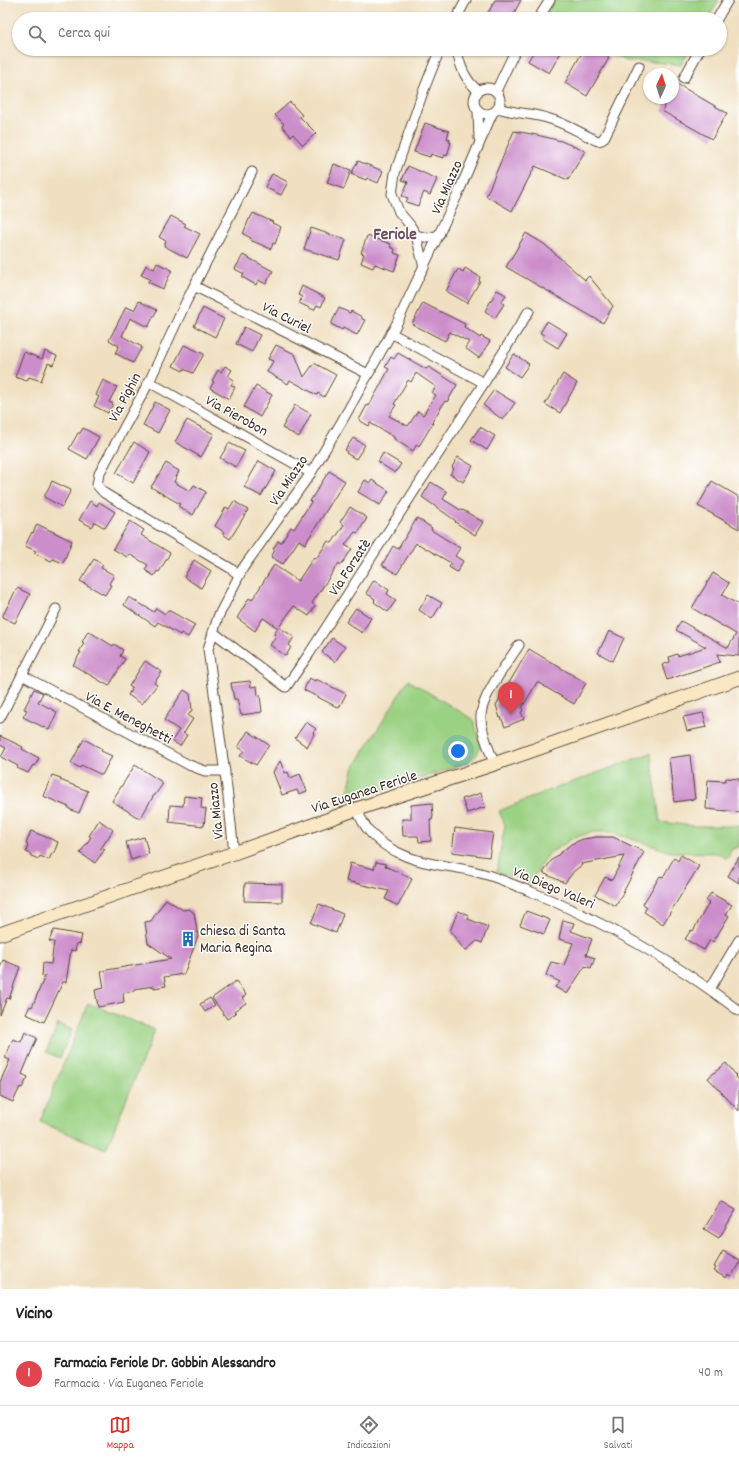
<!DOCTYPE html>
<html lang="it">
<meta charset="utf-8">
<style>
body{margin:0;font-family:Dekko,sans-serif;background:#f2f2f2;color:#222}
.compass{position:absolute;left:643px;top:68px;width:36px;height:36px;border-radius:50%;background:#fff;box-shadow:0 1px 3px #0004;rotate:4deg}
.you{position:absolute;left:458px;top:751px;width:14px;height:14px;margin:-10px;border:3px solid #fff;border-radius:50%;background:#1a73e8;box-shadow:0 0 0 6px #1a73e833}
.badge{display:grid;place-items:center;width:26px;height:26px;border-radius:50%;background:#d93025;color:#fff;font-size:13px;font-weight:700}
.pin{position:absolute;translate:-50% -33px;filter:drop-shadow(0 1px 2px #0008)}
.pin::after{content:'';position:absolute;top:21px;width:14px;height:12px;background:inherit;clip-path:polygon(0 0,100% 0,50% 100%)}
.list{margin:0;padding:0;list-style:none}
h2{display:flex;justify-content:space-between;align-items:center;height:52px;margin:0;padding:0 16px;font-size:17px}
h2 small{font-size:13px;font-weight:400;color:#767676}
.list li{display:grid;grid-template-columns:26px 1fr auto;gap:12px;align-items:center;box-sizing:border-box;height:64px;padding:0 16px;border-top:1px solid #e0e0e0}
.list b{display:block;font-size:15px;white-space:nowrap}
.list p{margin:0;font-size:13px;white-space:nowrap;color:#767676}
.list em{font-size:13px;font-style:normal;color:#767676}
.icon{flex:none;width:22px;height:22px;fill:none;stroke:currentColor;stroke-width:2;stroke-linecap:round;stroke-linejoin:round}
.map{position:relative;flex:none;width:739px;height:1289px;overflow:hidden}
.search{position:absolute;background:#fff;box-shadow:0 1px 3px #0004;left:12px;right:12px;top:12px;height:44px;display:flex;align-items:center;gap:10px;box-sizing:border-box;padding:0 14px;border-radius:22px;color:#767676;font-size:15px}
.sheet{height:116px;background:#fff}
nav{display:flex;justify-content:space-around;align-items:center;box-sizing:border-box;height:56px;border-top:1px solid #e0e0e0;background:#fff;font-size:11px;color:#767676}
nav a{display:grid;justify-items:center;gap:2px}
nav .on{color:#d93025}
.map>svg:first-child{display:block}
.green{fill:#9bd183;stroke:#6b7e50}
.building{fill:#cc8ecb;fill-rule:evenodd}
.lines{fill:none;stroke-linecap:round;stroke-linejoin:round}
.street-casing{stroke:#564536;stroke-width:11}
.secondary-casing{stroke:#564536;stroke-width:15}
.street{stroke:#fff;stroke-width:9}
.secondary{stroke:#fae7c3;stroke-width:13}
.labels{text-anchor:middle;stroke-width:3;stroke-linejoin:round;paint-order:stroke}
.street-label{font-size:15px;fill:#3b2a1e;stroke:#fff}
.poi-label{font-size:15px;fill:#3b2a1e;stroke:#fff;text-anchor:start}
.quarter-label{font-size:17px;font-weight:bold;fill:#6e4d5b;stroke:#fff}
</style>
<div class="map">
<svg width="739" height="1289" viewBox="0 0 739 1289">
<rect width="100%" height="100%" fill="#fff"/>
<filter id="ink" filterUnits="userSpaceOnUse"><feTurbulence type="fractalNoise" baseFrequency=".025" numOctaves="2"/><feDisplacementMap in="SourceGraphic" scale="8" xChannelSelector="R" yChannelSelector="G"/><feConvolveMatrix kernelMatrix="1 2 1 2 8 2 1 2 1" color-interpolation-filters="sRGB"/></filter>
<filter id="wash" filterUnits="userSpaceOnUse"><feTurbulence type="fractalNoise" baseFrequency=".012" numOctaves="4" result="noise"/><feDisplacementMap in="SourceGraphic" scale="16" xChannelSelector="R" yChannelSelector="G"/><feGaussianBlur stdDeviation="0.9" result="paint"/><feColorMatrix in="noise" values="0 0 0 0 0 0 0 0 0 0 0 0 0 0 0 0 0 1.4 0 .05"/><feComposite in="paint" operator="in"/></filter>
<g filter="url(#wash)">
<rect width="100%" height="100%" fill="#f0e0c1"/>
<g class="green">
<polygon points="554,0 719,0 708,19 550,19 544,16"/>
<polygon points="604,49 690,49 681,65 654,62 625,61"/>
<path d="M 408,680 L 474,720 C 477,739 487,747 470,762 L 346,802 L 353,769 Z"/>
<polygon points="651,753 660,822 696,826 739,826 739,847 732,849 727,859 718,853 671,852 610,832 593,832 575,837 550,853 540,866 531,883 497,872 505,825 499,811 540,794"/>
<polygon points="88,1003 155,1030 106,1149 40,1122"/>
<polygon points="58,1024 72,1030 60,1058 46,1052"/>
</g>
<g id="blocks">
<g class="building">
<polygon points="495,0 521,0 511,19 485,19"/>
<polygon points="535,49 563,49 549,73 528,61"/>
<polygon points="584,49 593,49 609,58 587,96 565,83"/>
<polygon points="677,84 727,113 712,139 662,111 669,98 673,98 673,91"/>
<polygon points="290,102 302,115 300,117 316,133 303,145 293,134 291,136 282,126 284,124 275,115"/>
<polygon points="425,123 449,131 447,139 450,139 449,142 451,142 447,156 445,155 444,157 443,158 431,154 430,157 414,152"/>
<polygon points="514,131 537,135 561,141 585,151 568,180 535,166 512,211 486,196"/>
<polygon points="358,161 383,171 378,183 367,178 366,180 351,174"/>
<polygon points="334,164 351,170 344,189 327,183"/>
<polygon points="408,166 437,179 430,195 424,192 418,206 406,202 408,198 402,196 408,182 402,180"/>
<polygon points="272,174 288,182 281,195 265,187"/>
<polygon points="253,213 273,222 272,223 281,227 275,244 273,243 271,249 250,240 251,238 243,234 249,219 250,219"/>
<polygon points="171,216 186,224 184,226 200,234 187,258 164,246 166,241 159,237"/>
<polygon points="311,228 346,240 339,260 304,249"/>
<polygon points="526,233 544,244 585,280 589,276 613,306 603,323 506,267"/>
<polygon points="367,236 391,244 390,247 395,249 394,253 400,255 394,271 375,264 373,268 361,263 364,254 361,253"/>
<polygon points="243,255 273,271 266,284 258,280 256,285 242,277 244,274 235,269"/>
<polygon points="157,263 172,270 163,289 148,282 150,279 141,275 146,265 154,269"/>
<polygon points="465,268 480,277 479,280 480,281 467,303 446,291 458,269 463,272"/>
<polygon points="302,286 325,298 321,307 317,305 314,310 299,303 302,297 298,295"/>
<polygon points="497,290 506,295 501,302 504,304 495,318 485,311"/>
<polygon points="139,301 157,310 148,327 130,318 122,336 142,347 133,363 115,353 119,346 109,340 126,307 134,310"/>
<polygon points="423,303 465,324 464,327 480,338 481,336 490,341 479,358 465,348 469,342 450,332 445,341 412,324"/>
<polygon points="203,308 224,319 215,337 194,326"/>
<polygon points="339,308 350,313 351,311 362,317 362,319 365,320 357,335 343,328 342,330 331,324"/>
<polygon points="547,321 567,333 558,348 542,338 544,335 540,333"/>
<polygon points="244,327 260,335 252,352 236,344"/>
<polygon points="184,345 204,354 193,373 184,369 183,371 173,366"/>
<polygon points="276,345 295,354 304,377 314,363 336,375 324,397 318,393 317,395 290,380 288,384 267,372 273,361 268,359"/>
<polygon points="45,351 57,356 53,365 48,363 41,381 29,377 27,381 15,377 24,352 42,359"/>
<path d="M 398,353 L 426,369 L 429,367 L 457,385 L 447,402 L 445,401 L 432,422 L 433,423 L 419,446 L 417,444 L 413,451 L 394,439 L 394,437 L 370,423 L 369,426 L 359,420 L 367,405 L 369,406 L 389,369 L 385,367 L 391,357 L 394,359 ZM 416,373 L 436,387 L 432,393 L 436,395 L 423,415 L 418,411 L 408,426 L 389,416 L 396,405 L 394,404 L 408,380 L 411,382 Z"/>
<polygon points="514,354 529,364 520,377 505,367"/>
<polygon points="225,366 232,370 228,376 234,380 231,385 235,387 229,399 210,388 214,382 212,381 218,370 221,372"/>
<polygon points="563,374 577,383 560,413 545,404"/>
<polygon points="103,380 117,387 109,402 113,404 108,413 94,406 99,397 96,395"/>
<polygon points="256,386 272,395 260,417 244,407"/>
<polygon points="494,390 515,403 503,420 483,405"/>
<polygon points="155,402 170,410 158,433 143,425"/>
<polygon points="295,405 311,414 299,437 282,428"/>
<polygon points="187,420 214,434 201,457 175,442"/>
<polygon points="480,427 495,436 487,450 471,440"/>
<polygon points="83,428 99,437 87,459 69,449 78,433 80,433"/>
<polygon points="353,438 365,445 356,459 346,453 347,451 345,450"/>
<polygon points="134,442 150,452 133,483 116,473"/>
<polygon points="229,443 245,451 236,467 220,458"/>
<polygon points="383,453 401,464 395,473 378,462"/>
<polygon points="458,457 473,466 463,482 450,474 454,469 452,467"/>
<polygon points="259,461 276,471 261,496 244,487"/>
<polygon points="166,463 179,471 174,482 190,491 194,485 206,492 193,515 178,506 180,504 151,487"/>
<polygon points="329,471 345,481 305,544 299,540 283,564 271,557 275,550 273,549 278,541 281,543 291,527 294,529 311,502 310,501"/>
<polygon points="365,480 370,483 372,480 389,491 380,505 358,492"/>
<polygon points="52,481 71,490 62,507 44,497"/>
<polygon points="712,481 739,497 739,529 698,506"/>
<polygon points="431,482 447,492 443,499 462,511 463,510 483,522 475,535 455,522 456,521 422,497"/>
<polygon points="90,501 97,506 99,502 115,512 105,528 95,522 92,527 79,520"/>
<polygon points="234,501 248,510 230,539 223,534 224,532 215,526 226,507 229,509"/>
<polygon points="350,507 367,518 358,533 355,532 345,545 352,549 341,565 339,563 312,603 315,606 309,616 294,606 279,627 294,637 289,645 291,647 286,656 270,645 276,636 274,634 278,628 263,618 255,631 237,618 249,598 252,600 274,565 298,581 314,557 316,559 328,541 332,543 344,525 340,522"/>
<polygon points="417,518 432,528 431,530 460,548 455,556 463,561 457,572 449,567 451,563 420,545 419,546 416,543 397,574 382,565 393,546 398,549"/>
<polygon points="130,521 144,530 141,535 170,553 159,572 157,571 154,576 145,570 148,565 129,554 127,557 113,549"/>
<polygon points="37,524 72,541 63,563 53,559 51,561 34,553 36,551 25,546 32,532 33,533"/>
<polygon points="94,559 103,565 101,568 114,575 109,584 111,585 105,595 80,581"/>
<polygon points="194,560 211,571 201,588 184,577"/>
<polygon points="713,573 729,583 722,595 739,605 739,656 717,654 720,662 667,680 662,665 670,662 669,657 677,654 678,656 706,647 676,630 681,621 728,648 736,634 692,608"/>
<polygon points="374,580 389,590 387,594 396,600 388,612 374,602 375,599 366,593"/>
<polygon points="17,588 30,594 15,623 2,617"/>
<polygon points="428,595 442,603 432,619 419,610"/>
<polygon points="129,597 154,612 156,608 165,614 168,610 195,625 188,637 181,633 180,635 158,622 155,626 124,605"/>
<polygon points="356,608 371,618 362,633 346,622"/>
<polygon points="88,631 113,646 114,644 123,650 120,656 125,659 109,686 73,665 81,652 79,652 84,643 82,642"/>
<polygon points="609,631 624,638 613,661 598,653"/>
<polygon points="332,638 345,647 335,662 322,652"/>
<polygon points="529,649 586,683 574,704 537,682 522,708 523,711 521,712 524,719 505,727 501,717 500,718 496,705"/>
<polygon points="145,661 162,672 154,683 157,685 142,704 128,695 132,688 129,686"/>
<polygon points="309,678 315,681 316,679 346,694 339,708 304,690"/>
<polygon points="250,681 251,687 257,686 258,696 260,695 262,712 241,715 237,699 234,699 231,683"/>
<polygon points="34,689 43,693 38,702 57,712 49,730 23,717 27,710 24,709"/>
<polygon points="184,690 190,694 192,710 188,716 193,719 184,733 183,733 187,735 180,746 172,741 179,730 164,720"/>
<polygon points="703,713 707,727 687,731 683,717"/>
<polygon points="306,722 316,729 313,732 314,734 307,747 295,738"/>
<polygon points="248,731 269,745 256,765 240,756 244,751 238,747"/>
<polygon points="0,736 23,747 22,749 39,758 35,766 33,765 28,773 17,768 18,766 1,757 6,748 0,745"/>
<polygon points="84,739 102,749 101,751 112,756 102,775 81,765 80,768 71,763"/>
<polygon points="690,755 695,799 674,802 669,758"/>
<polygon points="280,761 285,773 288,772 290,778 300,774 307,791 299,794 297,790 282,795 273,772"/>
<polygon points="135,765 162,782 162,785 155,795 154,795 140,819 112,801"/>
<polygon points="52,775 61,778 60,780 88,791 79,813 69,809 69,807 43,796"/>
<polygon points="726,778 739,779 739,812 706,809 708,780 725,781"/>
<polygon points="481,793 485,807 467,813 462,799"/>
<polygon points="184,796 202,798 201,808 206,809 204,826 169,822 170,805 183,806"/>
<polygon points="432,803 433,816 432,820 430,820 431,841 419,842 418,836 403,836 402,819 411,819 411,805"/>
<polygon points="99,820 113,830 100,850 105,849 95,863 80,853 91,837 89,836"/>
<polygon points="455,828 493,833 489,857 452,852"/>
<polygon points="31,831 58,842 54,853 52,853 49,860 40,856 39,859 31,856 31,854 26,852 28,845 26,844"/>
<polygon points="144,837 149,854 131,860 126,842"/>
<polygon points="597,837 613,837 644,852 616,906 595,895 605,877 612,880 624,856 581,864 582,865 574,871 565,883 543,873 551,861 571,844 583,839"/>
<polygon points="681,855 699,866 663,924 644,912 647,907 643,904 660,876 663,877 674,858 678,861"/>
<polygon points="739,857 739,883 728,876"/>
<polygon points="376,862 386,864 385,866 412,879 398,906 385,899 389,891 346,881 350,863 374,869"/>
<polygon points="245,883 282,884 282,902 244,901"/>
<polygon points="711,893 732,905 726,914 729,916 713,942 710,940 704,950 685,939 691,930 693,931 709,903 706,901"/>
<polygon points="166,899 183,910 189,909 194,913 198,936 184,974 164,977 166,986 154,988 154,986 134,989 134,991 123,993 124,1002 98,1007 95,990 104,988 101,971 171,959 148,943 145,922 151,921"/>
<polygon points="319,904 343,914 336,933 311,923"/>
<polygon points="458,911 469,915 468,919 488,927 482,943 477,941 465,951 450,931"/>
<polygon points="526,911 550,920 544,934 520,925"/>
<polygon points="563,920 574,923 571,931 592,939 586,955 595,958 591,968 585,966 567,994 555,987 560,982 546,975 551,962 564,965 573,943 559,939"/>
<polygon points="54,930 82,935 80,944 77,943 75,951 71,950 66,982 63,982 44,1022 26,1014 30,1006 32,1007 45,976 42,976 43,963 51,964 54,942 49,941"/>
<polygon points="3,960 20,967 9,999 7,998 0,1015 0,968"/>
<polygon points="236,981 246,995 242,998 246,1003 234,1011 236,1013 227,1019 212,998"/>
<polygon points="210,998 215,1005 205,1012 200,1004"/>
<polygon points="25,1032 37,1038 22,1074 28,1077 22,1088 20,1087 13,1102 0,1096 0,1082 10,1060 5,1058 13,1039 21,1042"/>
<polygon points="726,1063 736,1075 735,1076 739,1080 739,1111 708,1078"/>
<polygon points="721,1201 736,1210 719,1238 704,1229"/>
<polygon points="723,1251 739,1260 739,1263 731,1277 728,1275 726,1278 714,1271 716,1268 714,1267"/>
</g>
</g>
</g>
<g filter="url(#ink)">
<use href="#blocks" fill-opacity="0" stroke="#564536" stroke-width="1"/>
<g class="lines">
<g class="street-casing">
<g id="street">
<polyline points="456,19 466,0"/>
<polyline points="538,19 550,0"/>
<polyline points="717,19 728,0"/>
<path d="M 457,49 C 459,65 466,82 479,91"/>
<polyline points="684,78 700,49"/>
<circle cx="487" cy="101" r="13"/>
<polyline points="496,91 516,49"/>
<path d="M 499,108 C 515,114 533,113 550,119 C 567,124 582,134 598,141 L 602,140 L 605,136 L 639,66"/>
<polyline points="478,110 479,138"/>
<polyline points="416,235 428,238 439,235"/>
<polyline points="424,268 416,235 410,225 399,212 392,194 395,173 423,92 440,49"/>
<polyline points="194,286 368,374"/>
<polyline points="391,333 484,383"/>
<polyline points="149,382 311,473"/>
<polyline points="239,575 230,568 104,493 97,485 99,474 149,382 186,302 252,172"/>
<polyline points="213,632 286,687 309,654 484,383 529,311"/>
<polyline points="22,675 189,765 205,771 225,771"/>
<polyline points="0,718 56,609"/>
<path d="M 494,764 C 490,750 480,730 481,716 C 481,697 508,662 519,645"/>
<path d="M 357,809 C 364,830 379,844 399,853 C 427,867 457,865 484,874 C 499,878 513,885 527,890 C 603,921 674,961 739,1011"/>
<polyline points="234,853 228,796 208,649 218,617 243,568 311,473 342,421 397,323 457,196 492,114"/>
<polyline points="710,989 739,940"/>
</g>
</g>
<g class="secondary-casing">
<polyline id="secondary" points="0,934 234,853 357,809 494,764 739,678"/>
</g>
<use href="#street" class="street"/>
<use href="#secondary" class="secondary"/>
</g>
</g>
<defs>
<g id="building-bare" transform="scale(1.2)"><path d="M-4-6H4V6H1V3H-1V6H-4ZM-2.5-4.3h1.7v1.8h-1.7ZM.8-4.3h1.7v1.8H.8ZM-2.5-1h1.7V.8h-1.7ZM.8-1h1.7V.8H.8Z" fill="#1f6fb2" stroke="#fff" stroke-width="2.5" paint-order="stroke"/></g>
</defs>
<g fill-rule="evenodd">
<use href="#building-bare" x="188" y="939"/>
</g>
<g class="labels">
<g class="street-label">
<text transform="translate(446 187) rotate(-66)" y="5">Via Miazzo</text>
<text transform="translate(287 317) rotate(27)" y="5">Via Curiel</text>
<text transform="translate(124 397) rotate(-62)" y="5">Via Pighin</text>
<text transform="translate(237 415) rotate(29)" y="5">Via Pierobon</text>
<text transform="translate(288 480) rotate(-56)" y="5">Via Miazzo</text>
<text transform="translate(349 567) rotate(-57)" y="5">Via Forzatè</text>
<text transform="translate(129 717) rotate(28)" y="5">Via E. Meneghetti</text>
<text transform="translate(364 791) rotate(-18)" y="5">Via Euganea Feriole</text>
<text transform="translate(215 811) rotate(-96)" y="5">Via Miazzo</text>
<text transform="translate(554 887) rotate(23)" y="5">Via Diego Valeri</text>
</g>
<g class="poi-label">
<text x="200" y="935">chiesa di Santa<tspan x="200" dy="17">Maria Regina</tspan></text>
</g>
<g class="quarter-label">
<text x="395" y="239">Feriole</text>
</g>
</g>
</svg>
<svg class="compass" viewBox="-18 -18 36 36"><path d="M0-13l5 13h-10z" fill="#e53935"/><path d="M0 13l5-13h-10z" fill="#767676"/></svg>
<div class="you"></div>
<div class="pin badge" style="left:511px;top:715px;background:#e0444e">1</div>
<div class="search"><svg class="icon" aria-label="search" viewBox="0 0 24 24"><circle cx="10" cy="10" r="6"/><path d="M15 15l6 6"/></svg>Cerca qui</div>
</div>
<section class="sheet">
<h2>Vicino<small></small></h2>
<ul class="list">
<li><span class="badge" style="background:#e0444e">1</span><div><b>Farmacia Feriole Dr. Gobbin Alessandro</b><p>Farmacia · Via Euganea Feriole</p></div><em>40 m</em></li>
</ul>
</section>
<nav>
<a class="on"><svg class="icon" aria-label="map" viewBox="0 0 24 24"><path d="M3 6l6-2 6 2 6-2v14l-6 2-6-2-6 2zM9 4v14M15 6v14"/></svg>Mappa</a>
<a><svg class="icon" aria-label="directions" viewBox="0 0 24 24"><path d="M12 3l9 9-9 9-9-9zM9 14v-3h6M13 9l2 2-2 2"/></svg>Indicazioni</a>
<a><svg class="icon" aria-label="saved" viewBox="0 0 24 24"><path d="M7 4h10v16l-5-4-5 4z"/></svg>Salvati</a>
</nav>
